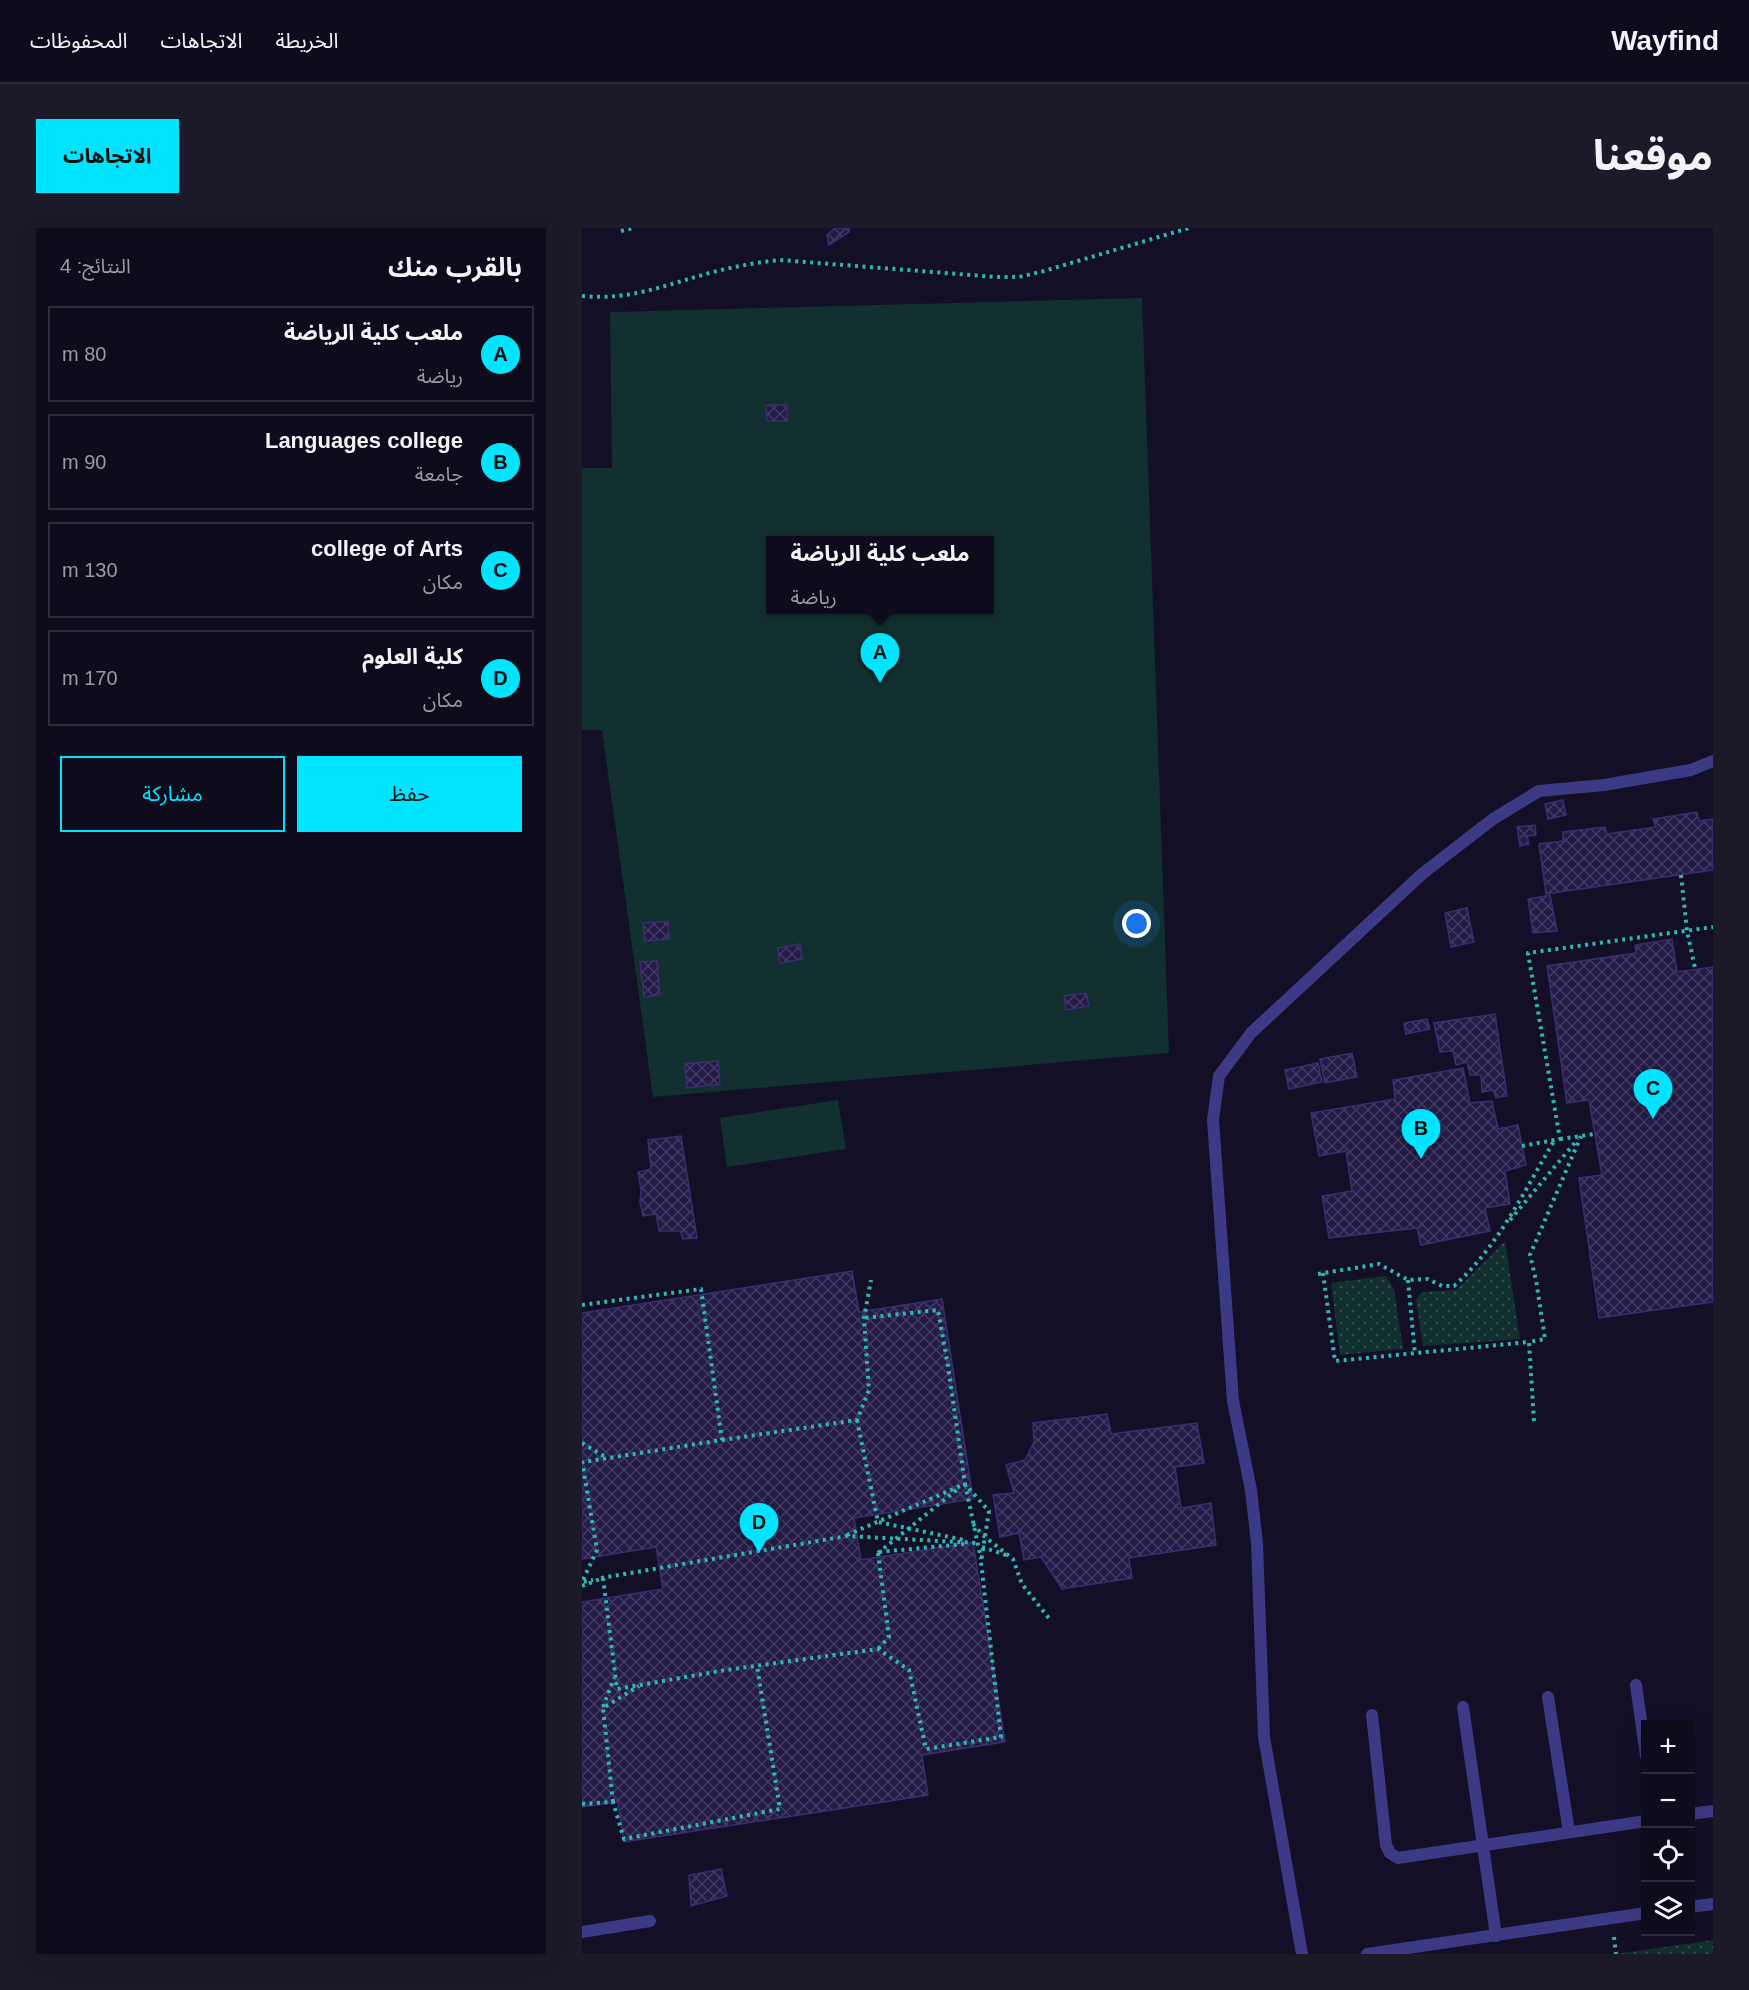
<!DOCTYPE html>
<html lang="ar">
<meta charset="utf-8">
<style>
body{margin:0;font-family:Helvetica,"Noto Sans Arabic",sans-serif;background:#1c1929;color:#f1f3f6;direction:rtl}
.controls{position:absolute;right:18px;bottom:18px;display:grid;overflow:hidden;border-radius:0px;box-shadow:0 6px 24px #0002}
.controls button{width:54px;height:54px;display:grid;place-items:center;padding:0;border:0;border-bottom:2px solid #2e2b3b;background:#0e0b1c;color:#f1f3f6;font:30px sans-serif}
.you{position:absolute;left:555px;top:696px;width:21px;height:21px;margin:-15px;border:4px solid #fff;border-radius:50%;background:#1a73e8;box-shadow:0 0 0 9px #1a73e833}
.badge{display:grid;place-items:center;width:39px;height:39px;border-radius:50%;background:#00e5ff;color:#111;font-size:20px;font-weight:700}
.pin{position:absolute;translate:-50% -50px;filter:drop-shadow(0 2px 3px #0008)}
.pin::after{content:'';position:absolute;top:32px;width:21px;height:18px;background:inherit;clip-path:polygon(0 0,100% 0,50% 100%)}
.popup{position:absolute;left:184px;top:308px;width:228px;height:78px;box-sizing:border-box;display:grid;place-content:center;border-radius:0px;background:#0e0b1c;filter:drop-shadow(0 2px 4px #0005);font-size:20px;white-space:nowrap;color:#9b9ba3}
.popup b{font-size:22px;color:#f1f3f6}
.popup::after{content:'';position:absolute;left:50%;top:100%;margin-left:-12px;border:12px solid transparent;border-top-color:#0e0b1c}
.list{margin:0;padding:0;list-style:none}
h2{display:flex;justify-content:space-between;align-items:center;height:78px;margin:0;padding:0 24px;font-size:26px}
h2 small{font-size:20px;font-weight:400;color:#9b9ba3}
.list li{display:grid;grid-template-columns:39px 1fr auto;gap:18px;align-items:center;box-sizing:border-box;height:96px;margin:0 12px 12px;padding:0 12px;border:2px solid #2e2b3b;border-radius:0px}
.list b{display:block;font-size:22px;white-space:nowrap}
.list p{margin:0;font-size:20px;white-space:nowrap;color:#9b9ba3}
.list em{font-size:20px;font-style:normal;color:#9b9ba3}
.actions{display:flex;gap:12px;padding:18px 24px}
.actions a{flex:1;padding:14px 0;border:2px solid #00e5ff;border-radius:0px;text-align:center;font-size:21px;color:#00e5ff}
.actions .main{background:#00e5ff;color:#111}
.icon{flex:none;width:33px;height:33px;fill:none;stroke:currentColor;stroke-width:2;stroke-linecap:round;stroke-linejoin:round}
.map{position:relative;flex:none;width:1131px;height:1726px;overflow:hidden;direction:ltr;border-radius:0px}
header{display:flex;align-items:center;gap:36px;box-sizing:border-box;height:84px;padding:0 30px;background:#0e0b1c;border-bottom:2px solid #2e2b3b}
header strong{font-size:28px}
nav{display:flex;gap:33px;margin-inline-start:auto;font-size:21px}
.intro{display:flex;align-items:center;justify-content:space-between;box-sizing:border-box;height:144px;padding:0 36px}
h1{margin:0;font-size:42px}
.button{padding:15px 27px;border-radius:0px;background:#00e5ff;color:#111;font-size:21px;font-weight:700}
main{display:flex;gap:36px;padding:0 36px}
aside{flex:1;background:#0e0b1c;border-radius:0px;box-shadow:0 6px 24px #0002}
.map>svg:first-child{display:block}
.grass{fill:url(#grass-dots)}
.park{fill:#12302f;fill-rule:evenodd}
.building{fill:url(#building-cross-hatch);stroke:#3b2d73;stroke-width:1.5}
.lines{fill:none;stroke-linecap:round;stroke-linejoin:round}
.path{stroke:#2fb8b0;stroke-width:4;stroke-dasharray:3 4.5;stroke-linecap:butt}
.service{stroke:#3d3a85;stroke-width:12}
</style>
<header>
<strong>Wayfind</strong>
<nav><a>الخريطة</a><a>الاتجاهات</a><a>المحفوظات</a></nav>
</header>
<div class="intro"><h1>موقعنا</h1><a class="button">الاتجاهات</a></div>
<main>
<div class="map">
<svg width="1131" height="1726" viewBox="0 0 1131 1726">
<defs>
<pattern id="grass-dots" width="8" height="8" patternUnits="userSpaceOnUse" patternTransform="scale(1.5)"><rect width="8" height="8" fill="#12302f"/><path d="M2 2h.1M6 6h.1" fill="none" stroke="#344d4e" stroke-width="1.8" stroke-linecap="round"/></pattern>
<pattern id="building-cross-hatch" width="8" height="8" patternUnits="userSpaceOnUse" patternTransform="scale(1.5)"><rect width="8" height="8" fill="#241b47"/><path d="M0 0l8 8M0 8l8-8" fill="none" stroke="#433b63"/></pattern>
</defs>
<rect width="100%" height="100%" fill="#130f26"/>
<g class="grass">
<polygon points="923,1013 938,1111 841,1118 834,1072 840,1064 874,1062"/>
<polygon points="804,1048 812,1061 821,1121 758,1127 749,1055"/>
<polygon points="1131,1712 1131,1726 1034,1726"/>
</g>
<g class="park">
<path d="M 560,70 L 587,825 L 71,869 L 20,502 L 0,502 L 0,240 L 30,240 L 28,84 ZM 188,312 L 407,312 L 407,382 L 188,382 Z"/>
<polygon points="256,872 264,921 145,939 138,890"/>
</g>
<g class="building">
<polygon points="253,0 267,0 267,4 247,17 245,7"/>
<polygon points="184,177 205,177 205,193 185,193"/>
<polygon points="981,572 984,587 966,591 963,576"/>
<polygon points="1115,584 1117,593 1131,591 1131,642 964,666 957,616 981,613 981,604 1023,599 1025,606 1074,599 1071,591"/>
<polygon points="953,597 954,607 945,608 947,616 938,618 935,599"/>
<polygon points="968,667 975,703 951,705 946,671"/>
<polygon points="885,680 892,714 869,719 863,685"/>
<polygon points="86,693 87,711 63,713 61,695"/>
<polygon points="1090,711 1095,744 1131,739 1131,1074 1017,1090 997,950 1020,947 1007,872 985,875 965,738 1054,725 1053,717"/>
<polygon points="218,716 220,731 198,735 196,720"/>
<polygon points="75,733 78,767 62,769 58,734"/>
<polygon points="504,765 507,778 484,782 482,768"/>
<polygon points="913,786 925,868 914,870 911,862 900,864 899,847 888,847 885,834 874,837 871,823 858,824 852,795"/>
<polygon points="845,791 848,801 824,806 822,795"/>
<polygon points="770,825 775,849 743,855 738,831"/>
<polygon points="136,833 138,856 105,860 103,836"/>
<polygon points="736,835 740,854 707,861 703,842"/>
<polygon points="881,840 888,875 910,873 916,901 936,897 944,937 923,943 928,976 903,980 908,1003 839,1017 835,1000 747,1010 740,968 770,963 764,923 737,928 729,885 813,871 811,852"/>
<polygon points="99,908 115,1010 101,1011 98,1003 77,1003 74,986 61,988 58,974 59,962 56,944 69,941 66,912"/>
<polygon points="270,1043 277,1084 360,1071 391,1271 272,1290 279,1332 391,1314 423,1514 340,1527 346,1567 42,1614 36,1574 0,1579 0,1374 81,1361 74,1319 0,1331 0,1085"/>
<polygon points="525,1186 529,1206 615,1195 622,1235 593,1239 599,1280 629,1275 634,1317 547,1330 550,1350 480,1361 459,1329 442,1332 437,1305 418,1309 411,1267 432,1265 424,1237 443,1232 452,1214 451,1195"/>
<polygon points="139,1641 145,1668 109,1678 107,1647"/>
</g>
<g class="lines">
<g class="path">
<polyline points="39,3 52,0"/>
<path d="M 0,68 C 50,73 88,55 135,43 C 156,38 177,34 198,32 L 414,49 L 437,49 L 462,43 L 607,0"/>
<polyline points="1099,647 1105,703 1113,740"/>
<polyline points="978,911 1013,906"/>
<polyline points="940,918 978,911 946,725 1131,699"/>
<polyline points="928,992 996,911"/>
<polyline points="741,1045 753,1133 947,1114"/>
<path d="M 736,1046 L 797,1036 L 826,1052 L 846,1051 L 860,1058 L 872,1058 C 916,1019 942,963 972,913"/>
<polyline points="826,1052 833,1126"/>
<polyline points="0,1077 119,1061 140,1212 1,1234"/>
<polyline points="275,1192 296,1294 382,1312"/>
<polyline points="952,1193 947,1114 963,1111 954,1052 948,1027 999,908"/>
<polyline points="140,1212 275,1192 287,1162 282,1090 289,1052"/>
<polyline points="0,1215 25,1230"/>
<polyline points="0,1233 15,1322 0,1354 11,1352"/>
<polyline points="383,1256 399,1331"/>
<polyline points="391,1296 403,1309 431,1331 440,1356 469,1393"/>
<polyline points="265,1307 383,1256"/>
<polyline points="400,1319 427,1328"/>
<polyline points="297,1324 382,1316"/>
<polyline points="296,1325 377,1260"/>
<polyline points="296,1325 307,1409 296,1421"/>
<polyline points="19,1350 265,1308 395,1315"/>
<polyline points="0,1358 21,1350 35,1461 144,1442 296,1421 327,1442 344,1521 419,1509 399,1334 407,1283 383,1256 366,1138 356,1082 282,1090"/>
<polyline points="21,1479 32,1450"/>
<polyline points="31,1574 21,1480 57,1458"/>
<polyline points="0,1576 31,1574 42,1611 198,1581 175,1438"/>
<polyline points="1032,1709 1034,1726"/>
</g>
<g class="service">
<polyline points="1054,1457 1064,1528"/>
<polyline points="966,1469 987,1604"/>
<polyline points="881,1479 914,1708"/>
<polyline points="790,1487 804,1617 808,1625 816,1630 1064,1593"/>
<polyline points="1108,1586 1131,1583"/>
<polyline points="1108,1679 1131,1676"/>
<polyline points="0,1704 68,1693"/>
<polyline points="720,1726 682,1509 675,1315 669,1262 651,1173 631,892 637,848 669,805 840,646 911,591 957,563 1022,557 1109,542 1131,533"/>
<polyline points="785,1726 1064,1685"/>
</g>
</g>
</svg>
<div class="controls">
<button>+</button>
<button>−</button>
<button><svg class="icon" aria-label="locate" viewBox="0 0 24 24"><circle cx="12" cy="12" r="6"/><path d="M12 2v4M12 18v4M2 12h4M18 12h4"/></svg></button>
<button><svg class="icon" aria-label="layers" viewBox="0 0 24 24"><path d="M12 4l9 5-9 5-9-5zM3 14l9 5 9-5"/></svg></button>
</div>
<div class="you"></div>
<div class="pin badge" style="left:298px;top:455px">A</div>
<div class="popup"><b>ملعب كلية الرياضة</b>رياضة</div>
<div class="pin badge" style="left:839px;top:931px">B</div>
<div class="pin badge" style="left:1071px;top:891px">C</div>
<div class="pin badge" style="left:177px;top:1325px">D</div>
</div>
<aside>
<h2>بالقرب منك<small>النتائج: 4</small></h2>
<ul class="list">
<li><span class="badge">A</span><div><b>ملعب كلية الرياضة</b><p>رياضة</p></div><em>80 m</em></li>
<li><span class="badge">B</span><div><b>Languages college</b><p>جامعة</p></div><em>90 m</em></li>
<li><span class="badge">C</span><div><b>college of Arts</b><p>مكان</p></div><em>130 m</em></li>
<li><span class="badge">D</span><div><b>كلية العلوم</b><p>مكان</p></div><em>170 m</em></li>
</ul>
<div class="actions"><a class="main">حفظ</a><a>مشاركة</a></div>
</aside>
</main>
